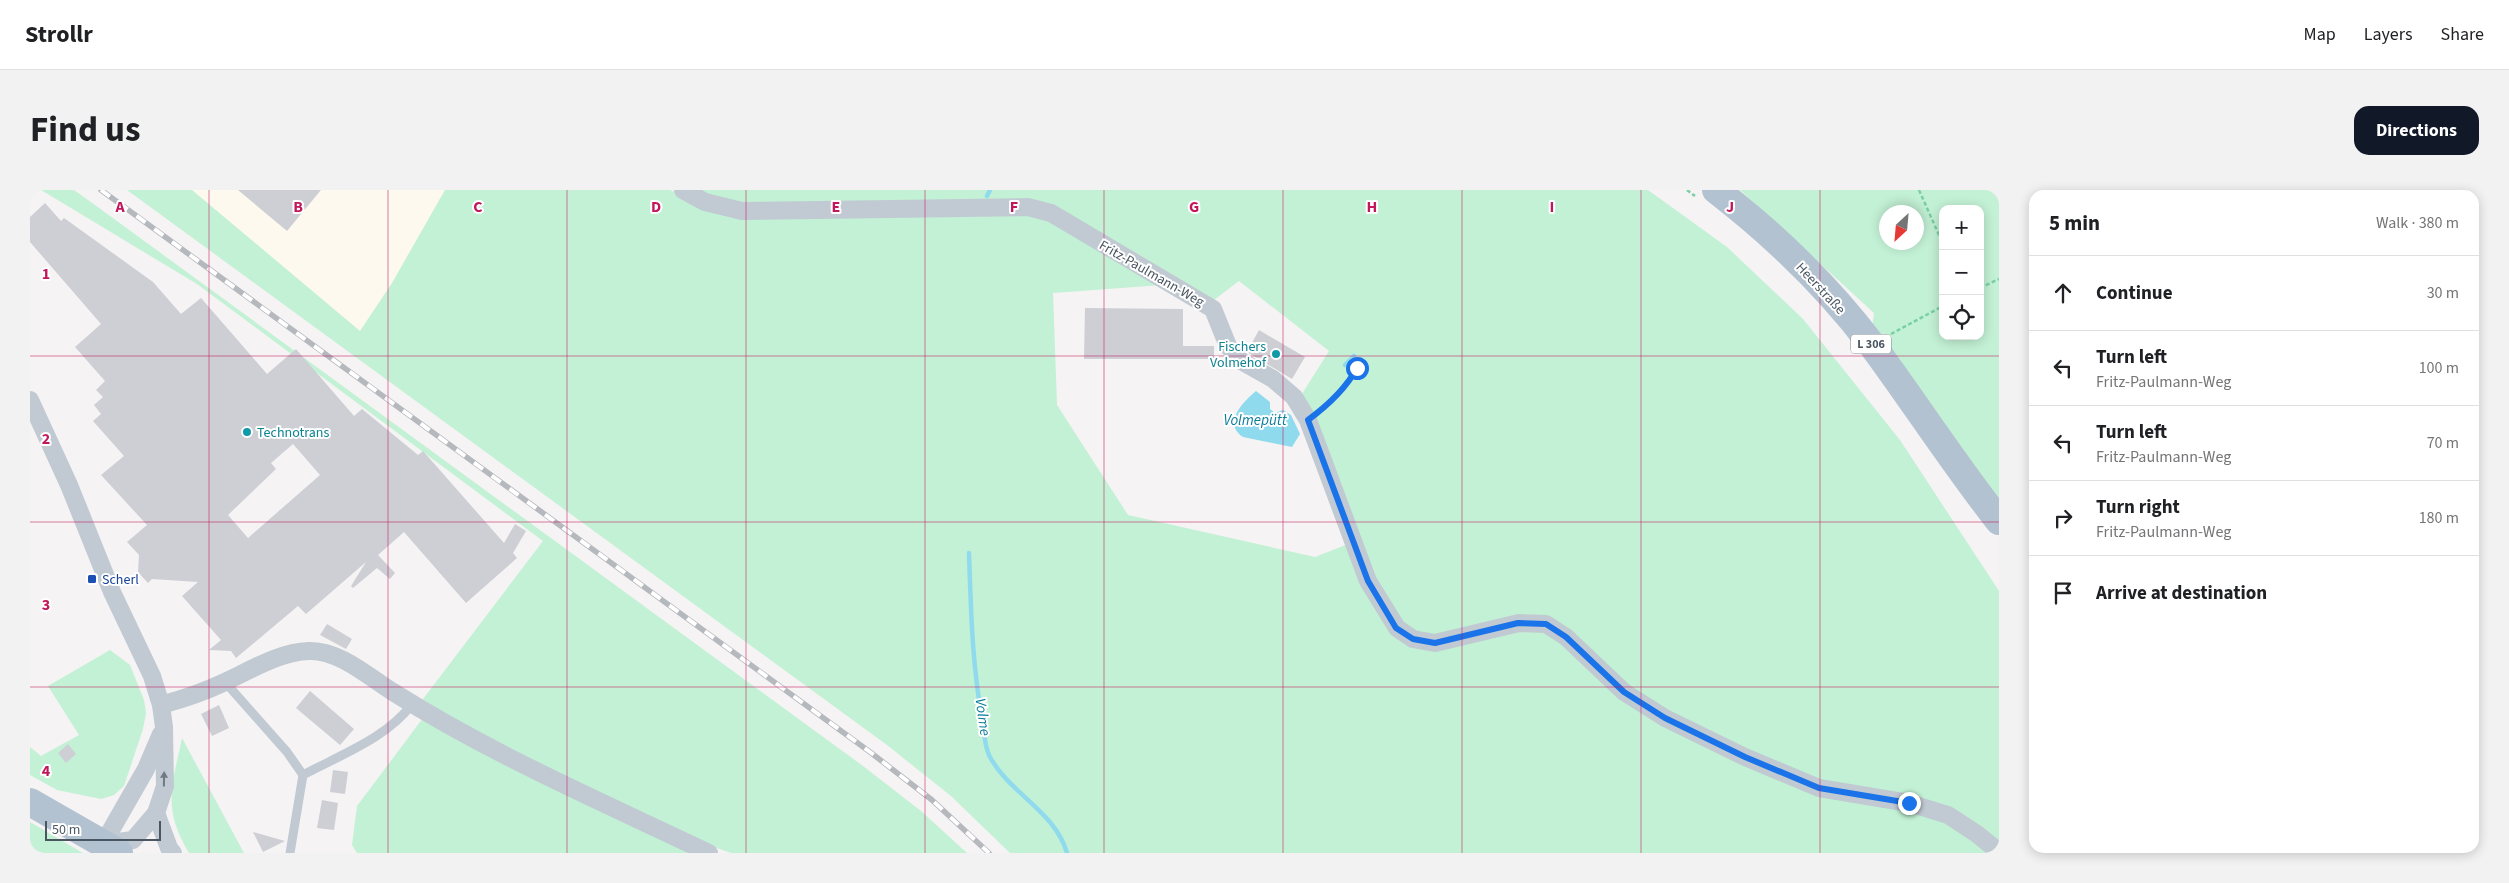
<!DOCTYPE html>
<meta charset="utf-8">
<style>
body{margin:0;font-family:"Source Sans 3",sans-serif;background:#f2f2f2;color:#202124}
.controls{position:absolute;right:15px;top:15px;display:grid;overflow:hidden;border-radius:10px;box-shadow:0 2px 12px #0003}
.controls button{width:45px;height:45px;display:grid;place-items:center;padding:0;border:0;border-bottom:1px solid #e0e0e0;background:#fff;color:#202124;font:25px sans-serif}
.compass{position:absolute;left:1849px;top:15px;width:45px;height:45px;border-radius:50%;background:#fff;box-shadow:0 2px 12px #0003;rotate:206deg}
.scale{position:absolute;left:15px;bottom:12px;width:116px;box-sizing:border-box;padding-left:5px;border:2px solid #4a5661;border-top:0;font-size:14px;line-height:18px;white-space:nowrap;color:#4a5661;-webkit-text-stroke:4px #fff;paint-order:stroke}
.stop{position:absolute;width:15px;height:15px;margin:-11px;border:4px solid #1a73e8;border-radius:50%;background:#fff}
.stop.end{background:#1a73e8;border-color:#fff;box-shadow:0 1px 5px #0008}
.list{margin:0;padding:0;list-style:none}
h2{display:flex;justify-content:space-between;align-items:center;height:65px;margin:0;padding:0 20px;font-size:21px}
h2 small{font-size:16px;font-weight:400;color:#757577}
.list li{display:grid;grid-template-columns:32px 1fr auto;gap:15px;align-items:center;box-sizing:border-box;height:75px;padding:0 20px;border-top:1px solid #e0e0e0}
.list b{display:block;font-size:19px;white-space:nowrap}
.list p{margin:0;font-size:16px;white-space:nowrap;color:#757577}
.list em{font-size:16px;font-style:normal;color:#757577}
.icon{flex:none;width:28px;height:28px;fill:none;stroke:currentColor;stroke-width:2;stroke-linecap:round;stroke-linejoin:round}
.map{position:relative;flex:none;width:1969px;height:663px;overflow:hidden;border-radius:15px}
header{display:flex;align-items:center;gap:30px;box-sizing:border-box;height:70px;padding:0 25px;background:#fff;border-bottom:1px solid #e0e0e0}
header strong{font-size:24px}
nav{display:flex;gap:28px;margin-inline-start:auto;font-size:18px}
.intro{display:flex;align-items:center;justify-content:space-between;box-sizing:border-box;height:120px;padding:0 30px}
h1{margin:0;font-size:35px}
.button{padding:12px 22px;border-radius:15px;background:#111827;color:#fff;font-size:18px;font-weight:700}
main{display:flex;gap:30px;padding:0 30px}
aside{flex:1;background:#fff;border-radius:15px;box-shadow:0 2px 12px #0003}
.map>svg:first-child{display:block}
.commercial{fill:#fdf9ef}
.green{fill:#c3f1d5;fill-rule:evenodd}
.water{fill:#90daee}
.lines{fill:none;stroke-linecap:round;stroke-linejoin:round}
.stream{stroke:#90daee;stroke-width:4.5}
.building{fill:#cdcfd5;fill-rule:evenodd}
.path{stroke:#7ad0a6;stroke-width:2.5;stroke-dasharray:4 2.5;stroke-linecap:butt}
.lane{stroke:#c1cad2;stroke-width:9}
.street{stroke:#c1cad2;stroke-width:18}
.primary{stroke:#b3c2d1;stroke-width:28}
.rail-casing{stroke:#b5b8bd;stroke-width:5.5}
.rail{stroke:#fff;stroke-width:4;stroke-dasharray:11;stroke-linecap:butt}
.oneway{fill:#6e7983}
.route{stroke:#1a73e8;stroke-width:6}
.grid{fill:none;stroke:#c2185b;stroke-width:1;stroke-opacity:0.55}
.culture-dot{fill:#0f9aa8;stroke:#fff;stroke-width:2}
.transit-dot{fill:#1a4fb4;stroke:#fff;stroke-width:2}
.labels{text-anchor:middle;stroke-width:4;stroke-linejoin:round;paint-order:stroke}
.shield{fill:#fff;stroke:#808990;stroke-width:1}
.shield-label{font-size:12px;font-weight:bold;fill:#4a5661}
.street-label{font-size:14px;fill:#4a5661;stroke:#fff}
.culture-label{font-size:14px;fill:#0d838f;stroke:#fff;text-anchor:end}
.transit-label{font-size:14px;fill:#164399;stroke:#fff;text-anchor:start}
.water-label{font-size:15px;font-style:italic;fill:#0c7c9b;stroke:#fff}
.grid-label{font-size:16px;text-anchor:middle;font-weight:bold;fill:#c2185b;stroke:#fff;stroke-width:4;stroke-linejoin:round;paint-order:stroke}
</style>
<header>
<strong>Strollr</strong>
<nav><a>Map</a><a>Layers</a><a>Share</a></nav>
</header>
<div class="intro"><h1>Find us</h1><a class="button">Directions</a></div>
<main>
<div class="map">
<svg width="1969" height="663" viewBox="0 0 1969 663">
<rect width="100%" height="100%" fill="#f5f3f3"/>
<polygon class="commercial" points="162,0 415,0 362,93 330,141"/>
<g class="green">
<polygon points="11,0 44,0 65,15 833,576 891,621 937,663 701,663 681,656 466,553 390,513 513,351 167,94"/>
<path d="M 97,0 L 162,0 L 330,141 L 362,93 L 415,0 L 640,0 L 681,17 L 731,12 L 707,12 L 663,0 L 1618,0 L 1697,57 L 1773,129 L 1870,250 L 1969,401 L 1969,663 L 980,663 L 921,606 L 857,555 ZM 1209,91 L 1299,161 L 1265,215 L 1318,354 L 1285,367 L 1098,325 L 1027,215 L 1023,103 L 1146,94 L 1180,113 Z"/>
<path d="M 1710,0 L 1969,0 L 1969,324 L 1841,146 L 1844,123 ZM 1913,19 L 1950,19 L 1950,146 L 1913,146 ZM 1856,22 L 1886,22 L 1886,52 L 1856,52 Z"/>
<polygon points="80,460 100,475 114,510 116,523 113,539 94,596 84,605 71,609 27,600 0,585 0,557 11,566 49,545 18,496"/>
<polygon points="393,528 665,663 327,663 322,655 327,616"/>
<path d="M 152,548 L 214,663 L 159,663 C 132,618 142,596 152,548 Z"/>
<polygon points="0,632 53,663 0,663"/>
</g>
<path class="water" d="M 1226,201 L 1240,212 L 1240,219 L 1245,223 L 1253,220 L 1261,225 L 1270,244 L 1262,257 L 1213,247 C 1192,233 1213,212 1226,201 Z"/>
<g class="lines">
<g class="stream">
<polyline points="957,6 960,0"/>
<polyline points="1315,175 1324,166"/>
<path d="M 939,363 C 941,420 942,477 953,533 C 954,543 955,558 960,567 C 980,604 1025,621 1037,663"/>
</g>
</g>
<g class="building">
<polygon points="208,0 291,0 257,41"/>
<path d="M 15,13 L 31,31 L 34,28 L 123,92 L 151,124 L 171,108 L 237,184 L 266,159 L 324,226 L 332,219 L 388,265 L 393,261 L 474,353 L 485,334 L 496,341 L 483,363 L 487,368 L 436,413 L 374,342 L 348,365 L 365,383 L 360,389 L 347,378 L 323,398 L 321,396 L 336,372 L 276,424 L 268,416 L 206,468 L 201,461 L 179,460 L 191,450 L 152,406 L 168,392 L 122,389 L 118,393 L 108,382 L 109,365 L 97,352 L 117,335 L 71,285 L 94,266 L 63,231 L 71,224 L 64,215 L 73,207 L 66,200 L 75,191 L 45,157 L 71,134 L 0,52 L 0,27 ZM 263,254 L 290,285 L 218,348 L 198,325 L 246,279 L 241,273 Z"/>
<polygon points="1055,118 1153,119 1153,156 1184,156 1184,169 1054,169"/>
<polygon points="1229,140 1275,167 1262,189 1217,162"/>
<polygon points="297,434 322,449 316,459 290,445"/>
<polygon points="280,501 324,539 310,555 266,518"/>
<polygon points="189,515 199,538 182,546 171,524"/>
<polygon points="38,554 46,564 36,573 28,563"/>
<polygon points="303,580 318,582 315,604 300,602"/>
<polygon points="292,610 308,613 304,640 287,638"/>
<polygon points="223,642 255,651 233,662"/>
</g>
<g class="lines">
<g class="path">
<polyline points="1657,0 1665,6"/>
<polyline points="1889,0 1913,54"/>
<polyline points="1950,98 1969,89"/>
<polyline points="1861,144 1913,116"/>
<polyline points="1291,221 1321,189 1327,178"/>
</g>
<g class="lane">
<polyline points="195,492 257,562 273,585 260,663"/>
<path d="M 273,585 C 310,565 357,548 382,514"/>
</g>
<g class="street">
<polyline points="653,0 675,12 712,21 998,17 1021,23 1183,119 1198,156 1211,171 1243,189 1264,207 1278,230 1338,391 1367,438 1383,449 1405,453 1489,433 1516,434 1536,447 1594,502 1635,528 1715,567 1789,598 1879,613 1918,625 1947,644 1969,662"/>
<polyline points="0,210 39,295 82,402 122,486 131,515 134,537 135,596 126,623 103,650 73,654"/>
<path d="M 131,515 C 153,509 174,502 195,492 C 221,480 249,462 279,461 C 309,460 339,487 363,502 C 463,565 572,612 679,663"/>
<polyline points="126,623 139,658 143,663"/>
<polyline points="73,654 116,579 131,544"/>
</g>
<g class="primary">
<path d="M 1686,0 C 1743,44 1798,97 1842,155 C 1885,213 1924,274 1969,331"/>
<polyline points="0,612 89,663"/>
</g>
<g class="rail-casing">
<polyline id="rail" points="71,0 840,562 902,610 959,663"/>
</g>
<use href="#rail" class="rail"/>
</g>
<defs><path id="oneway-solid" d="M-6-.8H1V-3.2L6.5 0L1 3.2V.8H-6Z" transform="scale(1.25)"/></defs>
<use class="oneway" href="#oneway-solid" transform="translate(134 589) rotate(-89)"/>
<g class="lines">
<path class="route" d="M 1327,178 C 1315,200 1297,216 1278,230 L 1338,391 L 1366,438 L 1383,449 L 1405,453 L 1488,433 L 1516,434 L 1536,447 L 1594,502 L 1635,528 L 1715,567 L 1789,598 L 1879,613"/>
</g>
<path class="grid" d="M 179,0 L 179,663M 358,0 L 358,663M 537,0 L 537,663M 716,0 L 716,663M 895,0 L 895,663M 1074,0 L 1074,663M 1253,0 L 1253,663M 1432,0 L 1432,663M 1611,0 L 1611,663M 1790,0 L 1790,663M 0,166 L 1969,166M 0,332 L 1969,332M 0,497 L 1969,497"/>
<g class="culture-dot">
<circle cx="1246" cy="164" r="5"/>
<circle cx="217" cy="242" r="5"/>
</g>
<rect class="transit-dot" x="57" y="384" width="10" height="10" rx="2.5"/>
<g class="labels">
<rect class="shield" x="1821" y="144.5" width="40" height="19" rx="4"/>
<g class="shield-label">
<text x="1841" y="158">L 306</text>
</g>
<g class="street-label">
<text transform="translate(1122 83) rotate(30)" y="5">Fritz-Paulmann-Weg</text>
<text transform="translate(1791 98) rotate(47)" y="5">Heerstraße</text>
</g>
<g class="culture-label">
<text x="1236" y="161">Fischers<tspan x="1236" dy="16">Volmehof</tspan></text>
<text x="227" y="247" text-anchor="start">Technotrans</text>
</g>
<g class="transit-label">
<text x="72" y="394">Scherl</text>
</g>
<g class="water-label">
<text x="1225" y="235">Volmepütt</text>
<text transform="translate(953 527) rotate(82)" y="5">Volme</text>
</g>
</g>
<g class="grid-label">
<text x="90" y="22">A</text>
<text x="268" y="22">B</text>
<text x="448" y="22">C</text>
<text x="626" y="22">D</text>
<text x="806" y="22">E</text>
<text x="984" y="22">F</text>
<text x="1164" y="22">G</text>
<text x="1342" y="22">H</text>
<text x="1522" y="22">I</text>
<text x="1700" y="22">J</text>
<text x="16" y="89">1</text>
<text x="16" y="254">2</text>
<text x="16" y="420">3</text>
<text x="16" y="586">4</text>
</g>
</svg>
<div class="controls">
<button>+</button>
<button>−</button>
<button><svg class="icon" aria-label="locate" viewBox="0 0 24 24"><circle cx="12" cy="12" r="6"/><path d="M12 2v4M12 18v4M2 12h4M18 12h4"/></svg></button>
</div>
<svg class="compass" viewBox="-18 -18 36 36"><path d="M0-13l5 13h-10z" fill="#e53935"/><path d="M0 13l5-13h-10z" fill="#757577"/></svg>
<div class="scale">50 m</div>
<div class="stop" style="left:1327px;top:178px"></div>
<div class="stop end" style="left:1879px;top:613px"></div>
</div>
<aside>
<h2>5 min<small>Walk · 380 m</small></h2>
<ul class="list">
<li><svg class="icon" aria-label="ahead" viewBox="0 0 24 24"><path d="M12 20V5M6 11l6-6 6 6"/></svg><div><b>Continue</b></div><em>30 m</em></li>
<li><svg class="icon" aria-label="left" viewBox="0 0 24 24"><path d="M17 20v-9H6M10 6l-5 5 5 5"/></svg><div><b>Turn left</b><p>Fritz-Paulmann-Weg</p></div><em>100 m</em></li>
<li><svg class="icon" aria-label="left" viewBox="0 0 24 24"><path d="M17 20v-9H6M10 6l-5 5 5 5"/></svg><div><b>Turn left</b><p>Fritz-Paulmann-Weg</p></div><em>70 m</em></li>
<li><svg class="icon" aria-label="right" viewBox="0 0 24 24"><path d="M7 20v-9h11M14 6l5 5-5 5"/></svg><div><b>Turn right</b><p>Fritz-Paulmann-Weg</p></div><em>180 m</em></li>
<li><svg class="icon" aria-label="arrive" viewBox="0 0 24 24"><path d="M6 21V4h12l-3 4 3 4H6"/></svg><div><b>Arrive at destination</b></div></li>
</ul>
</aside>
</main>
